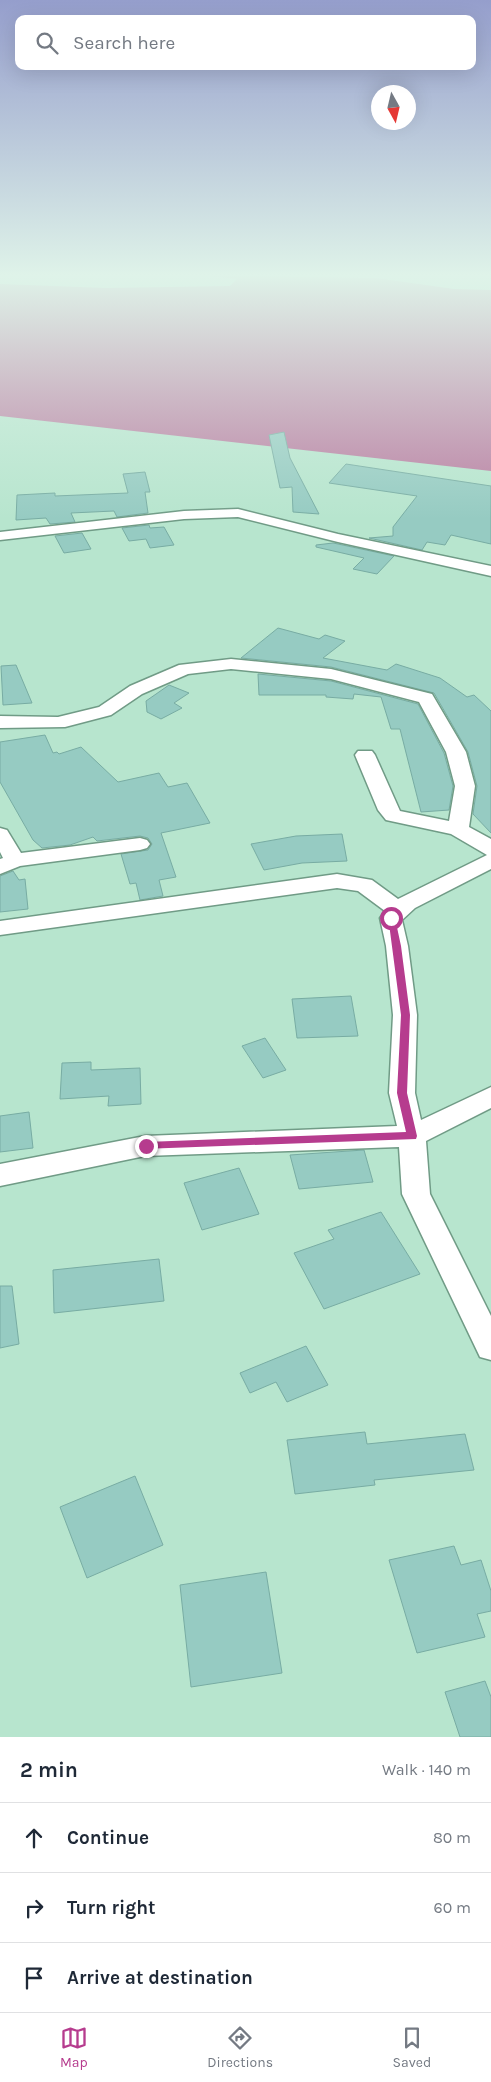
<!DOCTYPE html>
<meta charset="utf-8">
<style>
body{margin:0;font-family:Karla,sans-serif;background:#f2f2f3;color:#1f2937}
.compass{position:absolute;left:371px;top:85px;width:45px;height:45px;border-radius:50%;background:#fff;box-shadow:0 5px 20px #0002;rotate:172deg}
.stop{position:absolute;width:15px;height:15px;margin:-11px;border:4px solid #b63c8e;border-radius:50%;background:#fff}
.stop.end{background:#b63c8e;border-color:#fff;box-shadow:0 1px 5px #0008}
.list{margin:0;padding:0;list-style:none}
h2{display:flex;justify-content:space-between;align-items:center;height:65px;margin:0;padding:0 20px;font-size:21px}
h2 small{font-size:16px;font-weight:400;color:#747a83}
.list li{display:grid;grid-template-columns:32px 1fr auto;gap:15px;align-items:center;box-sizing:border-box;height:70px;padding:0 20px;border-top:1px solid #e0e1e3}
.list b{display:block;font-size:19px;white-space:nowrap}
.list em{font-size:16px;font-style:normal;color:#747a83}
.icon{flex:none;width:28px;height:28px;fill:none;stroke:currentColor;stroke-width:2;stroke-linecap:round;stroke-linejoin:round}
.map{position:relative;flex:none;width:491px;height:1737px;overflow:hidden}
.search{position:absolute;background:#fff;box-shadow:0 5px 20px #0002;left:15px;right:15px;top:15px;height:55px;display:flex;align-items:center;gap:12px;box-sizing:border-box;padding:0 18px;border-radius:10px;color:#747a83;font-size:19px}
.sheet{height:275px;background:#fff}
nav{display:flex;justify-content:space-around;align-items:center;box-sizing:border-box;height:70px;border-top:1px solid #e0e1e3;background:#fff;font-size:14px;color:#747a83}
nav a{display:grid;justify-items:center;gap:2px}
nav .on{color:#b63c8e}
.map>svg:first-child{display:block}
.water{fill:#ba7ea2}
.building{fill:#96cbc2;stroke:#78aca3}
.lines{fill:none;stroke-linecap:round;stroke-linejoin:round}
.minor-casing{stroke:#709b86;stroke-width:3}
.minor{fill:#fff;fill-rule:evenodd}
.route{fill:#b63c8e}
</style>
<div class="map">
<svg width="491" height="1737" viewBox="0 0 491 1737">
<rect width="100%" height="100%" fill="#b7e5ce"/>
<polygon class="water" points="214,276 376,278 454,289 491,290 491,471 0,416 0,284 106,288 230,286 237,279"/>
<g class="building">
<polygon points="284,432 290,458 319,514 293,512 292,487 280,488 269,435"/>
<polygon points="346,464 491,486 491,544 451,535 445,545 427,542 422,550 369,538 393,536 393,527 417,496 329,483"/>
<polygon points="145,472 150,492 145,492 148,513 117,517 114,511 71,513 75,522 50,524 46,518 16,520 17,495 55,493 55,496 128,493 123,474"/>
<polygon points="149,525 150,528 164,527 174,545 150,548 146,539 129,541 122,528"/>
<polygon points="82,533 91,549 64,553 55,536"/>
<polygon points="333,543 338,544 394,556 377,574 353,569 364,558 316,547 316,545"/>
<polygon points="278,628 319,639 325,635 345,641 323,658 387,670 396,664 440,678 467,697 474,695 491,711 491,833 473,814 477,786 468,752 434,693 331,667 241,658"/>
<polygon points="16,665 32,703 3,705 1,666"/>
<polygon points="258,674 331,681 418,704 444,753 453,786 449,810 421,812 400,729 391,729 381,697 354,694 353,699 326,697 326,695 259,695"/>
<polygon points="169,685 189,693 174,703 182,708 161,719 147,712 146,701"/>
<polygon points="45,735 53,753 57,752 59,754 81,747 118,782 159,773 168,787 187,783 210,823 161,833 176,877 159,880 163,896 140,900 136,883 130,884 121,854 148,850 152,844 148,838 140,836 97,841 93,837 70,845 42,848 33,840 0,782 0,742"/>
<polygon points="342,834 347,861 302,863 264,870 251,844 296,836"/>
<polygon points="13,871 19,880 25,879 28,909 0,912 0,876"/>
<polygon points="351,996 358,1036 297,1038 292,999"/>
<polygon points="265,1038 286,1070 263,1078 242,1046"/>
<polygon points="91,1062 91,1070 140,1068 141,1104 108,1106 109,1096 60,1099 62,1063"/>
<polygon points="29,1112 33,1148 0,1152 0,1116"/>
<polygon points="364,1150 373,1182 299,1189 290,1155"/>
<polygon points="239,1168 259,1214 202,1230 184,1183"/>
<polygon points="381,1212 420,1274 324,1309 294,1253 334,1239 328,1230"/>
<polygon points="159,1259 164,1301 54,1313 53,1270"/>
<polygon points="0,1286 12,1286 19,1344 0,1348"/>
<polygon points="306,1346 328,1385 287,1402 276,1382 250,1393 240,1373"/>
<polygon points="365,1432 367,1444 465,1434 474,1470 374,1480 375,1485 295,1494 287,1440"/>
<polygon points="135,1476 163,1545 87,1578 60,1507"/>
<polygon points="454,1546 461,1565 481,1560 491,1591 491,1611 477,1614 485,1637 417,1653 389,1560"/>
<polygon points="266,1572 282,1673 191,1687 180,1585"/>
<polygon points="485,1681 491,1697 491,1737 460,1737 445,1692"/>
</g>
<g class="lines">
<g class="minor-casing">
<g id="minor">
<polygon points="238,509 338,534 491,566 491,576 338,542 238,517 184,519 0,540 0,532 184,511"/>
<polygon points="231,659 331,669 432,694 466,752 475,786 469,827 491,839 491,869 415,908 402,920 408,946 417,1015 415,1093 421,1120 491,1087 491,1108 426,1141 430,1194 491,1316 491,1360 480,1357 402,1194 399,1147 145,1156 0,1186 0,1164 145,1136 397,1126 389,1093 393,1015 386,946 380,918 385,911 358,891 337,888 0,935 0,921 337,874 372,880 398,899 487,855 451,834 386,820 378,810 355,755 358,751 372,751 375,755 400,811 449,821 455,786 446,752 419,702 331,679 231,669 188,674 142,694 111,715 65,727 0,728 0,716 58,717 99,707 130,686 179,665"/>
<polygon points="0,828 7,830 21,853 140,838 147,840 150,844 147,848 140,850 20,866 0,874 0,859 3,858 0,852"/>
</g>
</g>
<use href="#minor" class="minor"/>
</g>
<linearGradient id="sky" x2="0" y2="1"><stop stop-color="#959ecc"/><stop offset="0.53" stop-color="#dff3e9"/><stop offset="1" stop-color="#dff3e9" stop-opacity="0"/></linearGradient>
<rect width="491" height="519" fill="url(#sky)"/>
<polygon class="route" points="388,916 395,918 401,946 410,1015 407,1093 417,1136 416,1139 142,1149 140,1146 146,1142 406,1132 397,1093 401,1015"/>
</svg>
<svg class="compass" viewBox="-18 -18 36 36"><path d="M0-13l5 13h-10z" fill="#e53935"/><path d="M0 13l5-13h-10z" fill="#747a83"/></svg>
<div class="stop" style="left:391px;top:918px"></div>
<div class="stop end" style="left:146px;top:1146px"></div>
<div class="search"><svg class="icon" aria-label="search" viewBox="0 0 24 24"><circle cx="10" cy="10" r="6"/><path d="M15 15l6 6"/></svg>Search here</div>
</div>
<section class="sheet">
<h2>2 min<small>Walk · 140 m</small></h2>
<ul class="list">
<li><svg class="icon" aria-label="ahead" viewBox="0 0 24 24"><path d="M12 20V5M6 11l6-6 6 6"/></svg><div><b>Continue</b></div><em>80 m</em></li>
<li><svg class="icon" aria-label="right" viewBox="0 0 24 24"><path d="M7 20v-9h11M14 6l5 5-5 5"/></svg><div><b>Turn right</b></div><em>60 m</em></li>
<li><svg class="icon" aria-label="arrive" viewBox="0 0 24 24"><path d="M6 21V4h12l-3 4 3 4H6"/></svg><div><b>Arrive at destination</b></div></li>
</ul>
</section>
<nav>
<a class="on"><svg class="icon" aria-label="map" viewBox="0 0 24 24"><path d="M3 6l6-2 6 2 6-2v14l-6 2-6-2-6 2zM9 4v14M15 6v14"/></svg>Map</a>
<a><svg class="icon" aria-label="directions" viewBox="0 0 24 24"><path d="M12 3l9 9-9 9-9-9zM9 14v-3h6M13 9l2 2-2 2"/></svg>Directions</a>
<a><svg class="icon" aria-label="saved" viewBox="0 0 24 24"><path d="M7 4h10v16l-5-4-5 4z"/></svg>Saved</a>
</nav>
